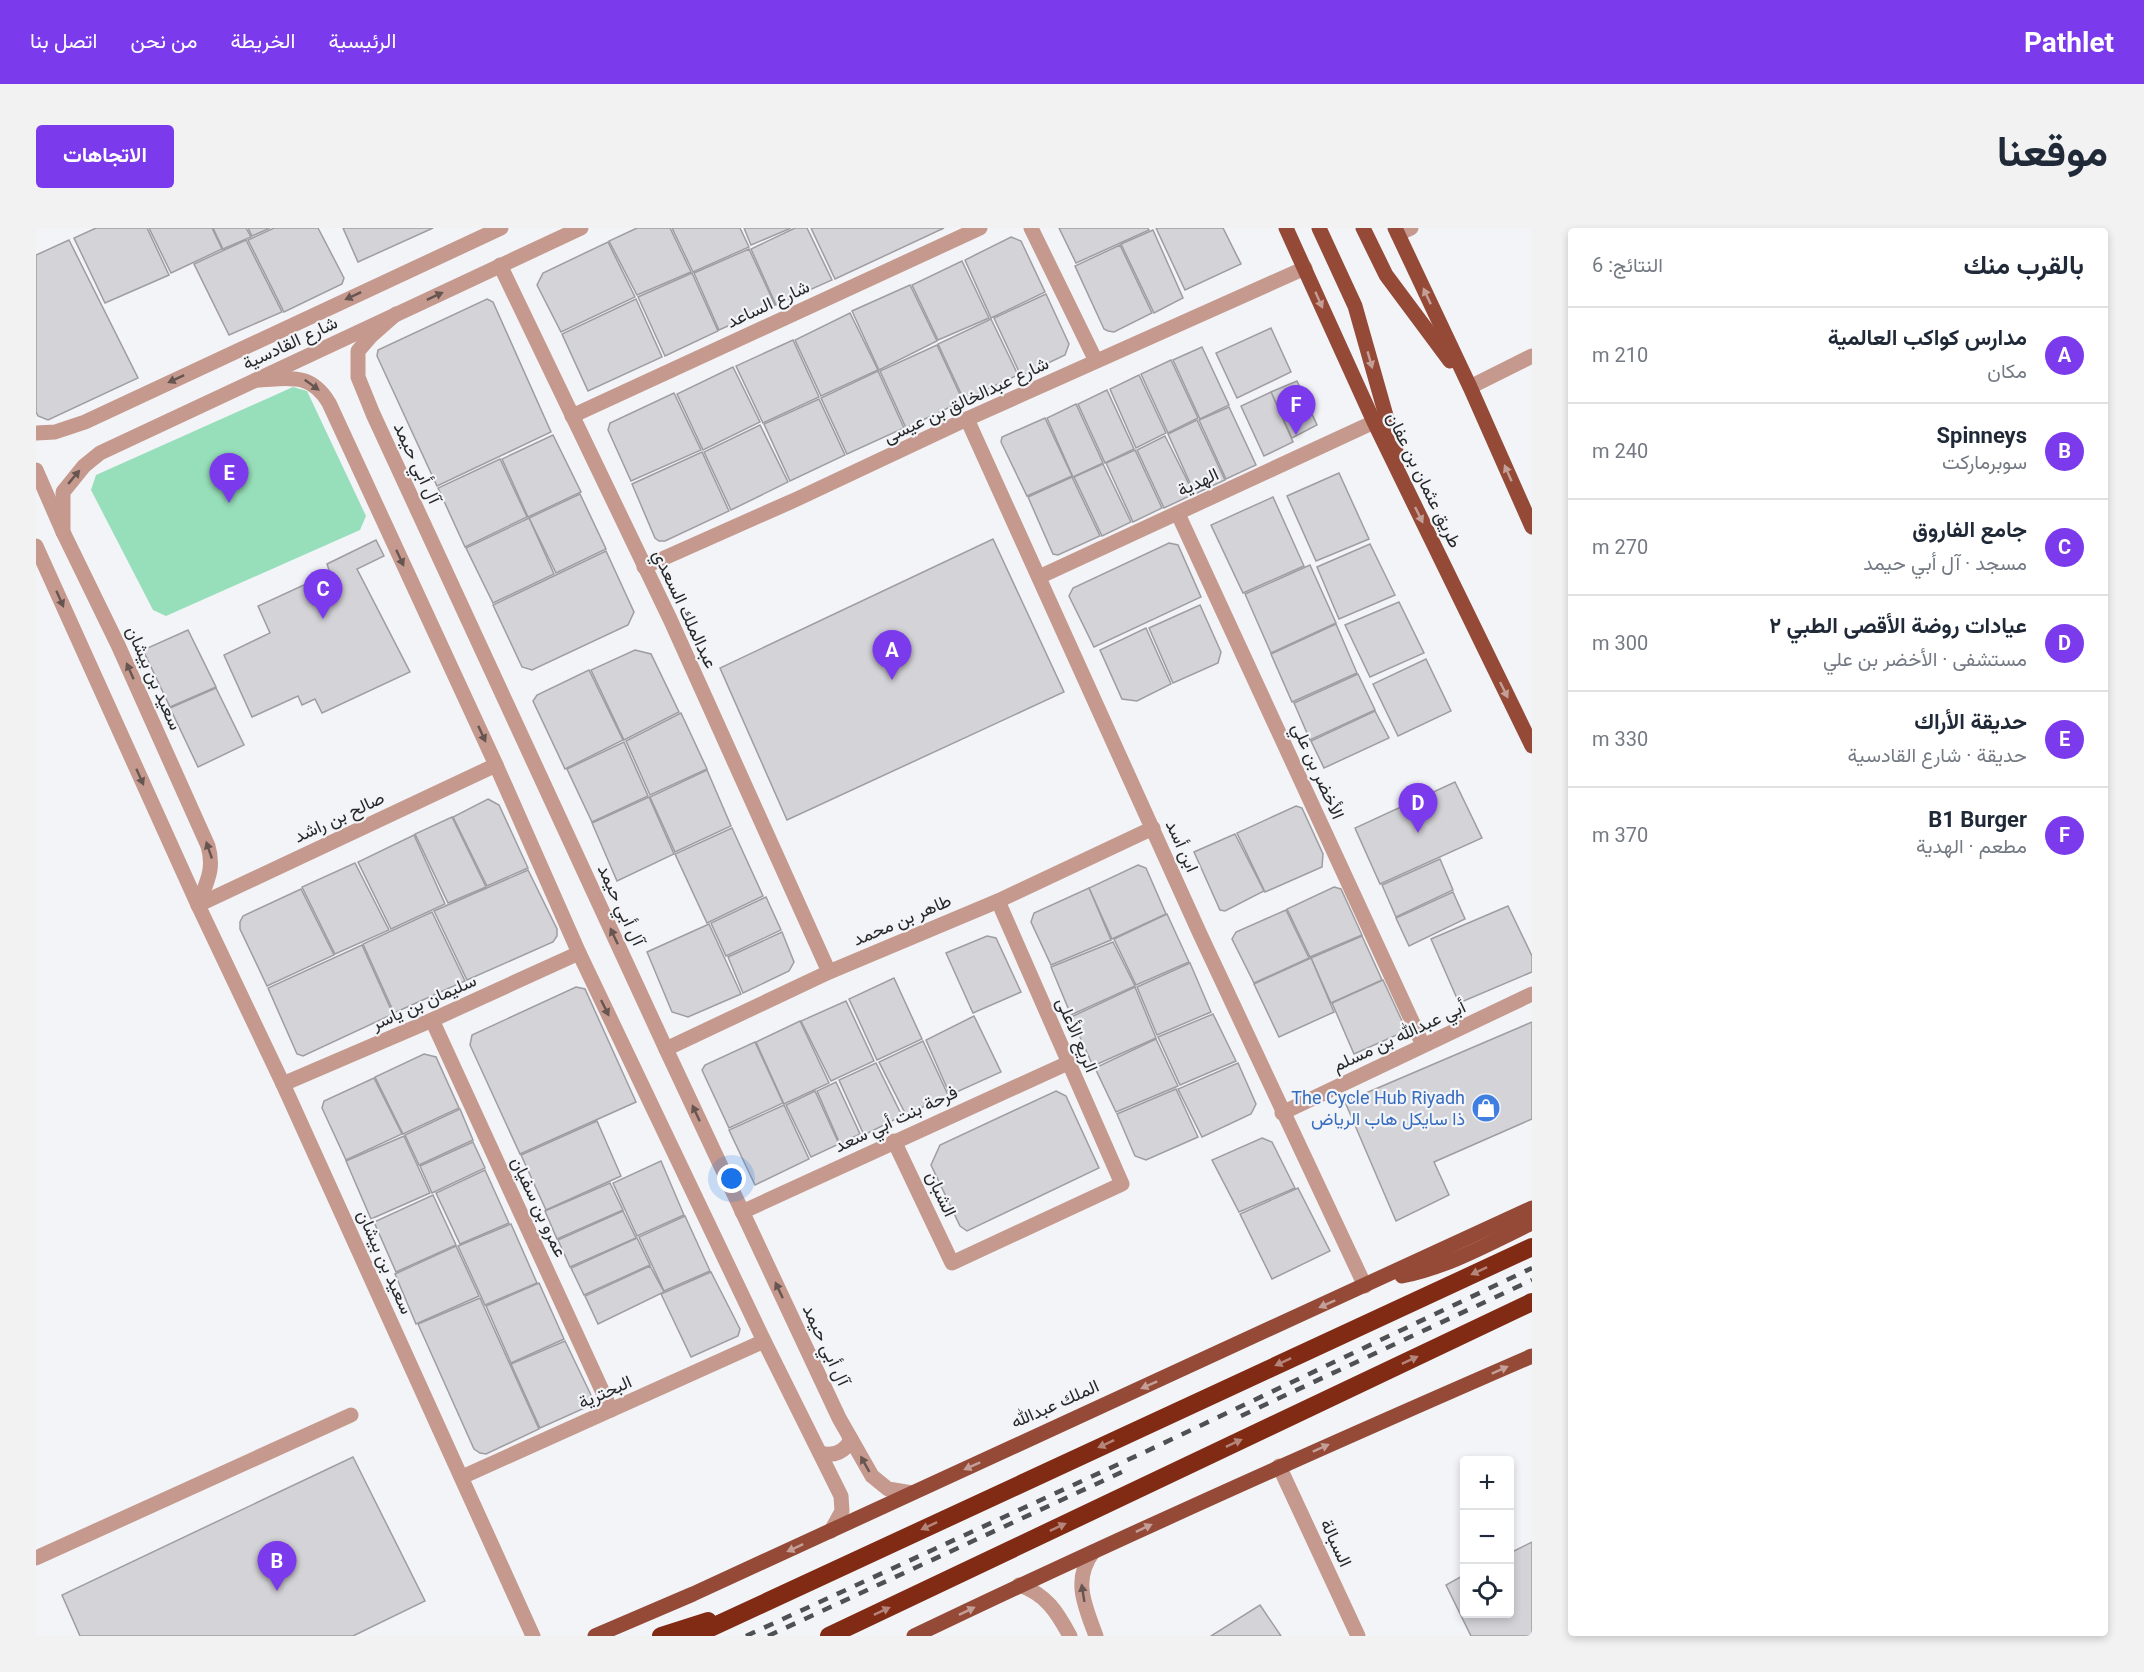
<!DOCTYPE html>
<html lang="ar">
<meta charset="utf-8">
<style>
body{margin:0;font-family:Roboto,Vazirmatn,sans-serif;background:#f2f2f3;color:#1f2937;direction:rtl}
.controls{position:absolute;right:18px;bottom:18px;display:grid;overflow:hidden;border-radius:6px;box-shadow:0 3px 9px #0003}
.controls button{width:54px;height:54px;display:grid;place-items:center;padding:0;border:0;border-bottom:2px solid #e0e1e3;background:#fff;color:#1f2937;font:30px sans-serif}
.you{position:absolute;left:696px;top:951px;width:21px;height:21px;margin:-15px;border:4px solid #fff;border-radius:50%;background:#1a73e8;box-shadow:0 0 0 9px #1a73e833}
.badge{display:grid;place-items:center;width:39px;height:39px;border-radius:50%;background:#7c3aed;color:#fff;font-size:20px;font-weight:700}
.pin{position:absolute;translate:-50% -50px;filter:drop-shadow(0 2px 3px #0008)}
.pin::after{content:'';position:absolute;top:32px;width:21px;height:18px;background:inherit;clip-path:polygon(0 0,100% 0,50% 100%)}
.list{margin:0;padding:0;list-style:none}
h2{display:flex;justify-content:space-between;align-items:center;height:78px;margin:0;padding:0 24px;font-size:26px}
h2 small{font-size:20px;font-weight:400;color:#747a83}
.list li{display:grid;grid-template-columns:39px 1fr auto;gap:18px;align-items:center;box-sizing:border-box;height:96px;padding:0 24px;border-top:2px solid #e0e1e3}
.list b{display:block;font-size:22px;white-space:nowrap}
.list p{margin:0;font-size:20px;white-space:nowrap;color:#747a83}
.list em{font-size:20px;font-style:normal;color:#747a83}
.icon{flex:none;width:33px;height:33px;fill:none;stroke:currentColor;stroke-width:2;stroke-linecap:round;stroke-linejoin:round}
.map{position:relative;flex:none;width:1496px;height:1408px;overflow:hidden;direction:ltr;border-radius:6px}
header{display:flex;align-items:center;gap:36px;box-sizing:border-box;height:84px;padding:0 30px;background:#7c3aed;color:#fff}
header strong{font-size:28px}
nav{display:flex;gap:33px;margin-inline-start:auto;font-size:21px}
.intro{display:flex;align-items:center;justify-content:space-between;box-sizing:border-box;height:144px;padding:0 36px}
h1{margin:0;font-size:42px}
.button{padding:15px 27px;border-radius:6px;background:#7c3aed;color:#fff;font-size:21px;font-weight:700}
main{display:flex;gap:36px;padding:0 36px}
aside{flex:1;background:#fff;border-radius:6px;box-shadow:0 3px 9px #0003}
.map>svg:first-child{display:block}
.green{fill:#97dfba}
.building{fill:#d4d3d7;stroke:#9f9da1;stroke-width:1.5}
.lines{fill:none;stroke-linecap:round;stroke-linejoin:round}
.minor{stroke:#c5998d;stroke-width:15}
.major{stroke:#954a37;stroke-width:15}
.highway{stroke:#812b14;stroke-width:18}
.rail{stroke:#4f5051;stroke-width:4.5;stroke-dasharray:10 10;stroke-linecap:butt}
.oneway{fill:#665551}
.oneway2{fill:#c49f98}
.oneway3{fill:#b4857b}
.labels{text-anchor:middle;stroke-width:4.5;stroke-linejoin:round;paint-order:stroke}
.street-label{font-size:18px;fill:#272829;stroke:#f3f4f8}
.shop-label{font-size:18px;fill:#366cbe;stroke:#f3f4f8;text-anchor:end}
</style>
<header>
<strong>Pathlet</strong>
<nav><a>الرئيسية</a><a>الخريطة</a><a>من نحن</a><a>اتصل بنا</a></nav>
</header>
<div class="intro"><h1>موقعنا</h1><a class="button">الاتجاهات</a></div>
<main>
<aside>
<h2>بالقرب منك<small>النتائج: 6</small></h2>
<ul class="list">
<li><span class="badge">A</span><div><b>مدارس كواكب العالمية</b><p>مكان</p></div><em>210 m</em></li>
<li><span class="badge">B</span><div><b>Spinneys</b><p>سوبرماركت</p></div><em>240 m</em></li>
<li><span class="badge">C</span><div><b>جامع الفاروق</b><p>مسجد · آل أبي حيمد</p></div><em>270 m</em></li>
<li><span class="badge">D</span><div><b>عيادات روضة الأقصى الطبي ٢</b><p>مستشفى · الأخضر بن علي</p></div><em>300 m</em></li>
<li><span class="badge">E</span><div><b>حديقة الأراك</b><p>حديقة · شارع القادسية</p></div><em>330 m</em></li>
<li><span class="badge">F</span><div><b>B1 Burger</b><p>مطعم · الهدية</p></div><em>370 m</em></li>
</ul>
</aside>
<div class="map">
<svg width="1496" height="1408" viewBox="0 0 1496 1408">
<rect width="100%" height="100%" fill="#f3f4f8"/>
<polygon class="green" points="257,159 271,163 330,288 324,302 130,388 117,382 55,262 60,247"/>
<g class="building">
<polygon points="60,0 111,0 133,47 69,75 38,10"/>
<polygon points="113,0 176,0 186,21 135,45"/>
<polygon points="177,0 210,0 215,9 187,21"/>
<polygon points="212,0 234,0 216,8"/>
<polygon points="238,0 282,0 308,50 306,56 248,84 212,12"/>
<polygon points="307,0 397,0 322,34"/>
<polygon points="601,0 634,0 655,44 601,67 573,13"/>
<polygon points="636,0 704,0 713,19 657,44"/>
<polygon points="708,0 755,0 715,17"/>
<polygon points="759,0 771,0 796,52 740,77 715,21"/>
<polygon points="775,0 908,0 799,51"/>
<polygon points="1023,0 1112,0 1113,2 1040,35"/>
<polygon points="1120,0 1187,0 1205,36 1149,62"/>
<polygon points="1117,2 1147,70 1118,85 1085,16"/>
<polygon points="975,9 985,13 1009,64 955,90 929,32"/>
<polygon points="33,12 102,150 12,192 2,188 0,184 0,27"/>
<polygon points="210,12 246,84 193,107 158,36"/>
<polygon points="572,14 599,69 525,104 501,57 507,45"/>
<polygon points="1084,17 1116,85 1078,104 1072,103 1068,101 1039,38"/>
<polygon points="713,21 739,77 683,102 658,45"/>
<polygon points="926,33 953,90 902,112 876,57"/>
<polygon points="656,45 682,103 629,128 602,69"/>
<polygon points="874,57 901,113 843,142 816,83"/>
<polygon points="1010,66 1033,116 1029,127 985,148 958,90"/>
<polygon points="451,71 457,74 515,204 401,258 341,128 342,122"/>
<polygon points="600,71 626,129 552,163 526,106"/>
<polygon points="814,85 842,142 785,168 759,112"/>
<polygon points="955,91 982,147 928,172 902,116"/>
<polygon points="1235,100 1255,144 1201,170 1180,125"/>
<polygon points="757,112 783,169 727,195 700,138"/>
<polygon points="901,117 927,173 870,200 844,143"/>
<polygon points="1166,119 1193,177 1164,191 1137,132"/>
<polygon points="1135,132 1162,190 1132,205 1105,146"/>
<polygon points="697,139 724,194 667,222 641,166"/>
<polygon points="842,143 868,200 811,226 785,170"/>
<polygon points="1103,147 1130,205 1100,220 1074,161"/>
<polygon points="1261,153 1281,197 1256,210 1235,164"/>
<polygon points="1071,162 1098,221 1069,235 1042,176"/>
<polygon points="1235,164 1257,214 1228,228 1205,178"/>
<polygon points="638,165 665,222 595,253 572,202 574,195"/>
<polygon points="783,171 809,227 754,253 728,196"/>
<polygon points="1040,176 1067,235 1037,249 1011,190"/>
<polygon points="1193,179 1220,237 1190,251 1163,192"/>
<polygon points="1009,190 1036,248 991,268 965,214 966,209"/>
<polygon points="1161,192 1189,252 1159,266 1132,206"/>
<polygon points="724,197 752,254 695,282 668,224"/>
<polygon points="517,207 545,264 492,289 466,231"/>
<polygon points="1129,208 1158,266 1128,280 1101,222"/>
<polygon points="1099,222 1126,280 1097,294 1070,235"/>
<polygon points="666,224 693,283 629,313 623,313 619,310 596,256"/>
<polygon points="464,231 491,289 429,319 402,260"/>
<polygon points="1067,236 1095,294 1066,308 1038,249"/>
<polygon points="1303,245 1333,311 1280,333 1251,268"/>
<polygon points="1036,249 1064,308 1022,327 1017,326 992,269"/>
<polygon points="544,266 570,321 520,345 493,290"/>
<polygon points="1237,269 1268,338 1207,365 1175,297"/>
<polygon points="493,290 518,346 457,375 430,320"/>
<polygon points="957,311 1028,464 751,592 684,440"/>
<polygon points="340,312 348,328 321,341 374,444 286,485 279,471 266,477 262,468 216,489 188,427 234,405 222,378 294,345 291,336"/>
<polygon points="1133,315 1142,317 1165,369 1058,419 1033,368 1037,360"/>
<polygon points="1334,316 1359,367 1303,391 1281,339"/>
<polygon points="570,323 598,384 592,397 496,442 486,439 457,377"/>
<polygon points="1274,337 1300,395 1235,425 1209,366"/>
<polygon points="1363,374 1388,425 1334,449 1309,397"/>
<polygon points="1164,377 1185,424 1182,435 1137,455 1113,400"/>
<polygon points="1300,396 1321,445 1256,474 1235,426"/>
<polygon points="1110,400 1135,456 1101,473 1086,471 1064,422"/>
<polygon points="152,402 180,459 134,479 107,422"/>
<polygon points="599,422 615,426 643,484 588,512 555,442"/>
<polygon points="1390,431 1415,483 1362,508 1337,456"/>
<polygon points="553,442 587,512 529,541 497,473 501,467"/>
<polygon points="1322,446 1339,482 1274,512 1258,475"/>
<polygon points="180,460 208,517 162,539 134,480"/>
<polygon points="1339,483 1353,510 1288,540 1275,513"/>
<polygon points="645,485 671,541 614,567 590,513"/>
<polygon points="588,514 612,568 556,594 531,541"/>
<polygon points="671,542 695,598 639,624 614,569"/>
<polygon points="1419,554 1446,610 1344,656 1319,600"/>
<polygon points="613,569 638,626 581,653 556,595"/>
<polygon points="452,571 463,577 492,640 451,658 417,589"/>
<polygon points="1260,578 1266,580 1287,626 1286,639 1229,664 1201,605"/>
<polygon points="416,589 450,659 412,675 379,606"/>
<polygon points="696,600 727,668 671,695 639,626"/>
<polygon points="1199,606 1228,663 1189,683 1184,682 1158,624"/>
<polygon points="378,607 409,676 355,701 322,634"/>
<polygon points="1404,631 1417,662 1360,689 1346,657"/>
<polygon points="319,635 353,702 299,726 266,659"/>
<polygon points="1102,637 1110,640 1130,686 1076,711 1053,660"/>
<polygon points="492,642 521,701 521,708 517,714 431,752 398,683"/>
<polygon points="1298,659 1305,661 1326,707 1274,729 1251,681"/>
<polygon points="1053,660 1075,712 1015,737 995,694 998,685"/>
<polygon points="265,661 298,727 231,758 204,701 204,694 207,688"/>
<polygon points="1417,664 1429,691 1373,718 1360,690"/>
<polygon points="730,669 745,702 690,728 675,695"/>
<polygon points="1472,678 1496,728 1496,744 1423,775 1395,711"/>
<polygon points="1250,682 1273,730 1218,755 1196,711 1200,704"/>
<polygon points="396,684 429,753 358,785 327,716"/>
<polygon points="1131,686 1153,734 1100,757 1078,711"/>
<polygon points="673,696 705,766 652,789 636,784 611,724"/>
<polygon points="746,704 758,734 753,743 707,765 692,729"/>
<polygon points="951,708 960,710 985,764 937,785 910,725"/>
<polygon points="1326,708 1346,752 1295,775 1275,730"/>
<polygon points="1077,714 1099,758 1035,787 1015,739"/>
<polygon points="326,717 357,786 267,828 261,826 232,760"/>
<polygon points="1275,730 1298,784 1243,809 1218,756"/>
<polygon points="1154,735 1175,784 1121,807 1101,759"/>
<polygon points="858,750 886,811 841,832 813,771"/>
<polygon points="1347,752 1367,795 1363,806 1318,826 1296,775"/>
<polygon points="540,759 549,761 600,874 484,926 434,817 436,807"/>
<polygon points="1099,759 1120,810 1057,838 1035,789"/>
<polygon points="810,773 838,833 795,853 765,793"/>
<polygon points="1177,786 1200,833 1144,857 1122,809"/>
<polygon points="938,788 965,844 914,867 890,812"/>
<polygon points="764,793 793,855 748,876 720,814"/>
<polygon points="1496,794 1496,891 1398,934 1413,967 1360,993 1309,874"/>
<polygon points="1120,811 1142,858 1080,884 1059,840"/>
<polygon points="887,813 912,867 870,887 843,834"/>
<polygon points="719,814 747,875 693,900 666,842 669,837"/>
<polygon points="388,826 400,829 423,880 367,906 339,849"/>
<polygon points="840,835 866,888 828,907 803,852"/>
<polygon points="1202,835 1220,876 1215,886 1166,909 1142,861"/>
<polygon points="338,850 366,906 310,932 286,880 288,873"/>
<polygon points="800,854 824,906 804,916 781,863"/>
<polygon points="1140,861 1162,909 1110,932 1099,928 1081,886"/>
<polygon points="779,863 803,916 775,929 750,877"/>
<polygon points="1020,863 1030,868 1063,940 931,1003 924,998 895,937 904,917"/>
<polygon points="748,877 773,931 719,957 693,902"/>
<polygon points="424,881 437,912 383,937 369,907"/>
<polygon points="561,893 585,948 510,982 485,927"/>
<polygon points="368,908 394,965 335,991 310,933"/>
<polygon points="1226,910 1236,914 1259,960 1203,984 1176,932"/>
<polygon points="437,914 449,940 396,965 384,938"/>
<polygon points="625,933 648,987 601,1008 577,955"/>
<polygon points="449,942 473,995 424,1016 400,965"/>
<polygon points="574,955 587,982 521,1011 509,983"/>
<polygon points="1262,960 1294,1023 1236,1051 1204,986"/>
<polygon points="397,967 420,1017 360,1044 338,994"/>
<polygon points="587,983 600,1010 534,1039 522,1012"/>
<polygon points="649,988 674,1043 628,1063 603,1009"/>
<polygon points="475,996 501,1055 449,1077 422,1018"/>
<polygon points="601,1010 614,1037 548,1067 535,1040"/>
<polygon points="420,1018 443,1068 380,1096 359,1046"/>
<polygon points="614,1038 628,1064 562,1096 549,1068"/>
<polygon points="675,1044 704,1101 702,1108 655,1129 625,1066"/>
<polygon points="503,1055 528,1111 475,1135 450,1078"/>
<polygon points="444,1070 503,1201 450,1226 444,1225 438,1221 382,1096"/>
<polygon points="529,1113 555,1167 554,1173 551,1179 504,1200 475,1136"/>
<polygon points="317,1229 389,1373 317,1408 44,1408 26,1367"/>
<polygon points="1496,1314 1496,1408 1435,1408 1410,1357 1428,1347 1428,1386 1474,1386 1474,1325"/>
<polygon points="1224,1377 1245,1408 1175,1408"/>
</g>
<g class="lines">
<g class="minor">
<polyline points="995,0 1060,133"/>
<polyline points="1362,6 1375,0"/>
<polyline points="464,37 634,391 793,744"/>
<polyline points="360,86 334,109 322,123 322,149 337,186 630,821 803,1190 836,1248 852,1261 876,1265"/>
<path d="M 220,152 C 252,151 274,143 293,175 L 460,537 L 543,725 L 728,1113 L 805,1268 L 806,1283 L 795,1303"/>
<polyline points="1434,159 1496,128"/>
<polyline points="536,188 944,0"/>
<polyline points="931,191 1164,706 1329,1058"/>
<polyline points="0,205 19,204 49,194 465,0"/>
<path d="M 0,242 L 27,304 L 82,417 L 172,618 C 179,642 170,655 162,677"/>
<polyline points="1142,286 1387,817"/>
<polyline points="27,304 27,264 48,238 64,225 545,0"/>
<polyline points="0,318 162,677 247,856 497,1408"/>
<polyline points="608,339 761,271 931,191 1269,40"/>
<polyline points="1003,349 1338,194"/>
<polyline points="162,677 460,537"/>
<polyline points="396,792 575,1182"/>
<polyline points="630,821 793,744 962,673 1117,600"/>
<polyline points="247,856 396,792 543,725"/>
<polyline points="1246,885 1496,766"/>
<polyline points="858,913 916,1035 1086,956 962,673"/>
<polyline points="706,984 1032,835"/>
<path d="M 784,1225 C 798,1229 809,1224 815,1211"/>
<polyline points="1243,1238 1322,1408"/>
<polyline points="426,1249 728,1113"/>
<path d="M 1057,1324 C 1036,1352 1049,1378 1060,1408"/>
<polyline points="0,1330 315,1187"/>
<path d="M 983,1357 C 1010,1366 1021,1384 1034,1408"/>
</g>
<g class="major">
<polyline points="1250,0 1338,194 1496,518"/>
<polyline points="1283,0 1319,78 1360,223"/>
<polyline points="1327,0 1350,47 1414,133"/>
<polyline points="1359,0 1434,159 1496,299"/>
<path d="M 1366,1048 C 1412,1039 1454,1015 1496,995"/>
<polyline points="559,1408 657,1366 1496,980"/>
<path d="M 878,1408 C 1082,1310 1289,1218 1496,1128"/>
</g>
<g class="highway">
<polyline points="625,1408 672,1393"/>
<polyline points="657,1408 1496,1019"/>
<polyline points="793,1408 1496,1074"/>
</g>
<g class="rail">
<polyline points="1205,1188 1496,1052"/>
<polyline points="710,1408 1111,1223 1496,1040"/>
<polyline points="732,1408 1086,1244"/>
</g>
</g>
<defs><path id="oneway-solid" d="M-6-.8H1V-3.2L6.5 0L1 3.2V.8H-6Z" transform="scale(1.5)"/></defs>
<g class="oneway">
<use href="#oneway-solid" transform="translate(317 68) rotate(155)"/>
<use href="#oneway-solid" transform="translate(399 68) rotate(-25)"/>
<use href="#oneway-solid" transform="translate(140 151) rotate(155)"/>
<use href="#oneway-solid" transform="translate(276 157) rotate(36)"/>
<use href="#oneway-solid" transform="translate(38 249) rotate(-50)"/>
<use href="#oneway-solid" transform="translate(364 330) rotate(65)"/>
<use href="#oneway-solid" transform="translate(24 371) rotate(66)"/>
<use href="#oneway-solid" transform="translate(94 443) rotate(-114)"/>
<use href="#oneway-solid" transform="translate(446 506) rotate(65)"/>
<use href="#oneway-solid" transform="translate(104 549) rotate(66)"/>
<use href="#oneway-solid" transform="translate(173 622) rotate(-109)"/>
<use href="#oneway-solid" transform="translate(578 708) rotate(-115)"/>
<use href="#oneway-solid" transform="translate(569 780) rotate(64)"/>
<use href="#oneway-solid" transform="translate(660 885) rotate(-115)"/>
<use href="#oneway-solid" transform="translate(743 1062) rotate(-115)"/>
<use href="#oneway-solid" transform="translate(829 1236) rotate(-119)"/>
<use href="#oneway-solid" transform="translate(1047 1365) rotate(-99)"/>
</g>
<g class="oneway2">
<use href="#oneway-solid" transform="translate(1391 68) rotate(-115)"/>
<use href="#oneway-solid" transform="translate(1283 72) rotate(66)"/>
<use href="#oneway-solid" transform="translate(1334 132) rotate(74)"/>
<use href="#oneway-solid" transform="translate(1472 245) rotate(-114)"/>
<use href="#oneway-solid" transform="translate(1383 287) rotate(64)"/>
<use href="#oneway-solid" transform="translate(1468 462) rotate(64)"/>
<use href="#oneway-solid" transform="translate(1291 1076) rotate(156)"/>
<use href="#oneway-solid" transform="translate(1464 1142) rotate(-24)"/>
<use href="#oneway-solid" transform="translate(1113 1157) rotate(156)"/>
<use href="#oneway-solid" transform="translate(1285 1220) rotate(-24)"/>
<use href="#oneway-solid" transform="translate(936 1238) rotate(156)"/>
<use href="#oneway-solid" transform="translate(1108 1300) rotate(-25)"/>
<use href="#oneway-solid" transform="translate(759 1320) rotate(155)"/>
<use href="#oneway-solid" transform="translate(931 1383) rotate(-26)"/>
</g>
<g class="oneway3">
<use href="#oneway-solid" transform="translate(1443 1043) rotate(155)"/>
<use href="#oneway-solid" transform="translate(1374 1132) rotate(-25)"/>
<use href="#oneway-solid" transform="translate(1247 1134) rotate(155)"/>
<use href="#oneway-solid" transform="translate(1198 1215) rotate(-25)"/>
<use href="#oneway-solid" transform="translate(1070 1216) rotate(155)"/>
<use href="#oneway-solid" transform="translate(893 1298) rotate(155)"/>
<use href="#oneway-solid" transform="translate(1022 1299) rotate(-25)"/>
<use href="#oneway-solid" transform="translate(846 1383) rotate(-25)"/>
</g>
<defs>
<g id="shop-disc" transform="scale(1.5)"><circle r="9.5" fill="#3f7fe0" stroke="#f3f4f8"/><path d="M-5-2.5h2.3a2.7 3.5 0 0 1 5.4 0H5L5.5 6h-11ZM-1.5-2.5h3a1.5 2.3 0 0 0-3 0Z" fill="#fff"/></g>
</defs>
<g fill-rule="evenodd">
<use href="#shop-disc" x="1450" y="880"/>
</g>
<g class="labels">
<g class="street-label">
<text transform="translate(732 76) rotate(-25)" y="6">شارع الساعد</text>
<text transform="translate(254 115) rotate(-25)" y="6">شارع القادسية</text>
<text transform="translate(930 172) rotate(-25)" y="6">شارع عبدالخالق بن عيسى</text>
<text transform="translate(381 235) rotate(65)" y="6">آل أبي حيمد</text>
<text transform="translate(1388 252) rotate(64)" y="6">طريق عثمان بن عفان</text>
<text transform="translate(1162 254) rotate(-25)" y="6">الهدية</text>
<text transform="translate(649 381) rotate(65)" y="6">عبدالملك السعدي</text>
<text transform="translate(118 450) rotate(66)" y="6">سعيد بن بيشان</text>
<text transform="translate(1282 543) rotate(66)" y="6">الأخضر بن علي</text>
<text transform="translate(303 589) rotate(-25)" y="6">صالح بن راشد</text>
<text transform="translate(1146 618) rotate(66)" y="6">ابن أسد</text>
<text transform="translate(585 677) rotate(65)" y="6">آل أبي حيمد</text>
<text transform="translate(866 692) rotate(-23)" y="6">طاهر بن محمد</text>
<text transform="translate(388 774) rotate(-24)" y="6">سليمان بن ياسر</text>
<text transform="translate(1041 807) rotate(67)" y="6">الريع الأعلى</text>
<text transform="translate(1363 808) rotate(-25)" y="6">أبي عبدالله بن مسلم</text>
<text transform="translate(860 891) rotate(-25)" y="6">فرحة بنت أبي سعد</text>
<text transform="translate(905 966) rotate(65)" y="6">الشبان</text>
<text transform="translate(503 979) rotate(65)" y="6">عمرو بن سفيان</text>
<text transform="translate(349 1034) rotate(66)" y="6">سعيد بن بيشان</text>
<text transform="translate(790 1117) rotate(65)" y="6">آل أبي حيمد</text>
<text transform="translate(569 1164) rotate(-24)" y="6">البحترية</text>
<text transform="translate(1019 1176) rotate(-24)" y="6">الملك عبدالله</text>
<text transform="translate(1300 1315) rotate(65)" y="6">السبالة</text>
</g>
<g class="shop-label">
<text x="1429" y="876">The Cycle Hub Riyadh<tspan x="1429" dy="21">ذا سايكل هاب الرياض</tspan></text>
</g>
</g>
</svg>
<div class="controls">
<button>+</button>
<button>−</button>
<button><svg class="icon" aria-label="locate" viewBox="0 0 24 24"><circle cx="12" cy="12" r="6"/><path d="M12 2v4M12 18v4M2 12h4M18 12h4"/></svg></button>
</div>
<div class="you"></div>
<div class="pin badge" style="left:856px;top:452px">A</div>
<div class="pin badge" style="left:241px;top:1363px">B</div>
<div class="pin badge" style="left:287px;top:391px">C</div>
<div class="pin badge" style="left:1382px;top:605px">D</div>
<div class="pin badge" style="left:193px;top:275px">E</div>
<div class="pin badge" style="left:1260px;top:207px">F</div>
</div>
</main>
